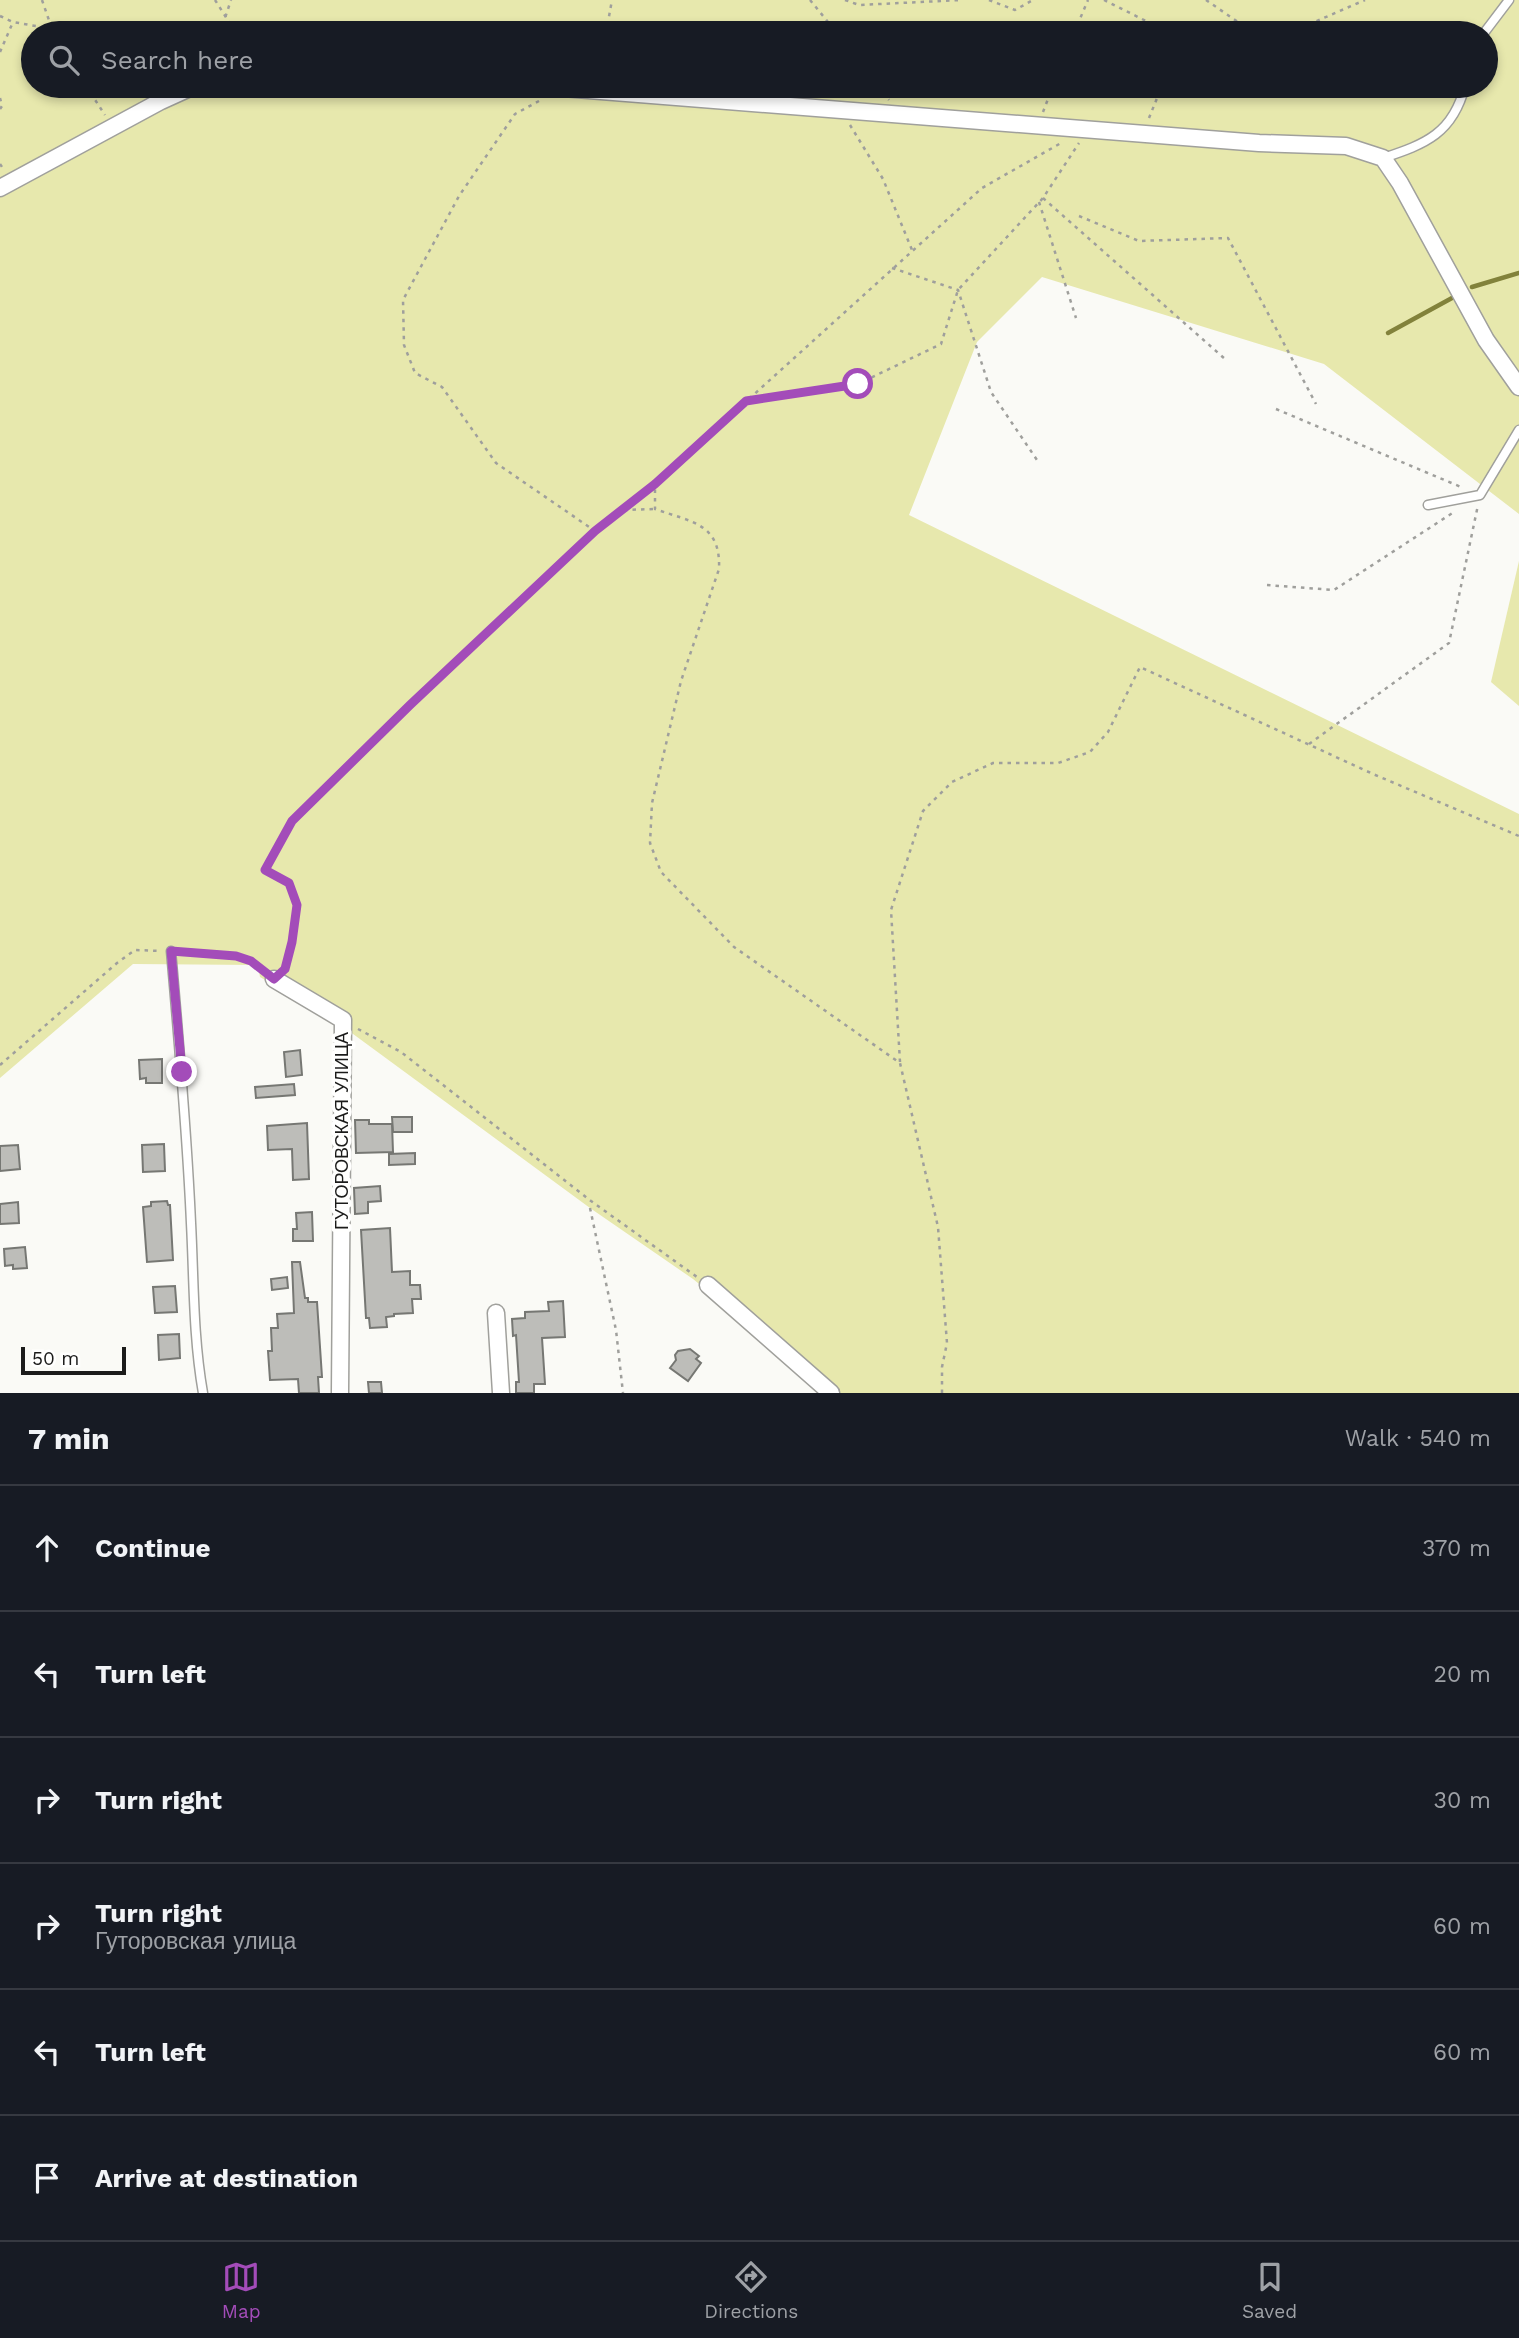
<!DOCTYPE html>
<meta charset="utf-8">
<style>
body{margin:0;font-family:"Work Sans",sans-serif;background:#20242c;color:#f1f3f6}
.scale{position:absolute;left:21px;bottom:18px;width:105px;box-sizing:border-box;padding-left:7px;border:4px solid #1b1b1a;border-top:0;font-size:19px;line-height:24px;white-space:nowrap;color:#1b1b1a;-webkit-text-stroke:5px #fffffe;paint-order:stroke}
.stop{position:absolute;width:21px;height:21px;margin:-16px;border:5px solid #a34cb9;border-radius:50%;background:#fff}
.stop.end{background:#a34cb9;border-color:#fff;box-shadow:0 2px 7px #0008}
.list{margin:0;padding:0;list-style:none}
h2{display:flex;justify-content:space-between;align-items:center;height:91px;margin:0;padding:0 28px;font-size:30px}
h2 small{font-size:23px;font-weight:400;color:#9ea1a6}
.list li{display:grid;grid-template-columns:46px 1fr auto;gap:21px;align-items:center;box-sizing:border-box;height:126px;padding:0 28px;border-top:2px solid #363941}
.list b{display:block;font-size:26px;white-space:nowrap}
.list p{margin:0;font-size:23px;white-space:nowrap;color:#9ea1a6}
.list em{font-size:23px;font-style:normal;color:#9ea1a6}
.icon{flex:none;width:38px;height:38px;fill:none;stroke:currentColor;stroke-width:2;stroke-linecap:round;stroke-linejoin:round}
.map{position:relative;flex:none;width:1519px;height:1393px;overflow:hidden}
.search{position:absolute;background:#171b24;box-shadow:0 4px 10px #0003;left:21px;right:21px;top:21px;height:77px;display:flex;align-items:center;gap:18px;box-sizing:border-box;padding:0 24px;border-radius:38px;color:#9ea1a6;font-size:26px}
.sheet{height:847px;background:#171b24}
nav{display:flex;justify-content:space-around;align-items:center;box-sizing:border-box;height:98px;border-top:2px solid #363941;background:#171b24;font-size:19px;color:#9ea1a6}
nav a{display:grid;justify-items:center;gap:4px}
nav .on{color:#a34cb9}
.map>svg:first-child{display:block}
.green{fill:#e7e8ad;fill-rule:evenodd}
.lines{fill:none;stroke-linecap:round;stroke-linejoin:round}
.stream{stroke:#82823b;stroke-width:4.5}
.building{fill:#bdbdb9;stroke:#767773;stroke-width:2}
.lane-casing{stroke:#a0a09c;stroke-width:11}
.street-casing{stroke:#a0a09c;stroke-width:19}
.path{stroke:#9f9f9c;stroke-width:2.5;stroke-dasharray:3.5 5;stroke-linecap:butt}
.lane{stroke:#fff;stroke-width:8}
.street{stroke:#fff;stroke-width:16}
.route{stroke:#a34cb9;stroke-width:9}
.labels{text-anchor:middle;stroke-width:7;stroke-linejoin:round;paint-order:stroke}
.street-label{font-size:18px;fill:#1b1b1a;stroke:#fffffe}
</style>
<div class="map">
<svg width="1519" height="1393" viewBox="0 0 1519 1393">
<rect width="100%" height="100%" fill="#fafaf6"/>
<g class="green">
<path d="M 0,0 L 1519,0 L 1519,514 L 1324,364 L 1042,277 L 977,342 L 909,515 L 1519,814 L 1519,1393 L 834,1393 L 693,1279 L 590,1208 L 334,1020 L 260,977 L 258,965 L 133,964 L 0,1078 ZM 33,33 L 1486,33 L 1486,86 L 33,86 Z"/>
<polygon points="1519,561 1519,706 1491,682"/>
</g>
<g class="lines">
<g class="stream">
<polyline points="1472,287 1519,273"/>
<polyline points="1388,333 1452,298"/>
</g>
</g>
<g class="building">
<polygon points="300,1050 302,1075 286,1077 284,1052"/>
<polygon points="162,1059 162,1083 146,1083 146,1078 140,1079 139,1060"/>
<polygon points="294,1084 295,1095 256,1098 255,1087"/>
<polygon points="392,1117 412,1117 412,1132 393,1132"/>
<polygon points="355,1120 369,1120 369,1124 392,1124 393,1152 356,1153"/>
<polygon points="307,1123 309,1179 293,1180 292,1149 268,1150 267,1126"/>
<polygon points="164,1144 165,1171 143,1172 142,1145"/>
<polygon points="18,1145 20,1169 0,1171 0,1146"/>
<polygon points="415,1153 415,1164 389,1165 389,1154"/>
<polygon points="380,1186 381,1201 368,1202 368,1213 355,1214 354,1188"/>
<polygon points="167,1201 168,1205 170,1205 173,1260 147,1262 143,1207 151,1206 151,1202"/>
<polygon points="18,1202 19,1223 0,1224 0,1204"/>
<polygon points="312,1212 313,1241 293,1241 293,1229 297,1229 296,1213"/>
<polygon points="390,1228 392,1272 410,1271 410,1285 420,1285 421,1299 412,1299 413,1313 394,1314 394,1316 386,1317 387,1327 370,1328 369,1318 366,1318 361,1230"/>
<polygon points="25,1247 27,1268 13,1269 13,1265 5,1266 4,1249"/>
<polygon points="292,1262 300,1262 305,1298 308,1298 308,1302 317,1302 322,1377 318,1377 319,1393 299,1393 298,1379 270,1380 268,1351 272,1351 271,1328 278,1328 277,1314 294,1313"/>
<polygon points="287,1277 288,1288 272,1290 271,1279"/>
<polygon points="175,1286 177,1312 155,1313 153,1287"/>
<polygon points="563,1301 565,1337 542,1338 545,1384 534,1384 534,1393 516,1393 516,1382 519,1382 516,1335 513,1336 512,1319 525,1318 525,1312 549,1311 548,1302"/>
<polygon points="179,1334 180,1358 159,1360 158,1335"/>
<polygon points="690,1349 699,1356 696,1359 701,1363 688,1381 670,1368 676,1360 675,1355 678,1351"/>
<polygon points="368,1382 381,1382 382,1393 369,1393"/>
</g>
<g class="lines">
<g class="lane-casing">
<g id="lane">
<polyline points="1484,33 1509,0"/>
<path d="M 1383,158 C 1426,144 1453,133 1465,86"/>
<polyline points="1428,505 1480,495 1519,430"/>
<path d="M 171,951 C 179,1042 187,1132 191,1223 C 194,1280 193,1336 203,1393"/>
</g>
</g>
<g class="street-casing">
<g id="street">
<polyline points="538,86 1259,143 1346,146 1383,158 1400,183 1486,340 1519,387"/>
<polyline points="0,188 161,101 194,86"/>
<polyline points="274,979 343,1020 340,1393"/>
<polyline points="708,1285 831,1393"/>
<polyline points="496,1313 501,1393"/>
</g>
</g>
<g class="path">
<polyline points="42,0 52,29"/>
<polyline points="215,0 236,33"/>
<polyline points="810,0 837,33"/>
<polyline points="845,0 859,5 961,0"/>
<polyline points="989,0 1015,10 1033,0"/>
<polyline points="1104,0 1146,21 1154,33"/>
<polyline points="1206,0 1254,33"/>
<polyline points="0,16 13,22 52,29 55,33"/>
<polyline points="220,33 231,0"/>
<polyline points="606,33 612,0"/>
<polyline points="1074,33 1088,0"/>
<polyline points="1259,33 1296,30 1365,0"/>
<polyline points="0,52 13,22"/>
<polyline points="86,86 105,115"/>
<polyline points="878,86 889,100"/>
<polyline points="0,98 2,106 0,109"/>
<polyline points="539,101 515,114 459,196 403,300 404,345 415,373 442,387 496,463 595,531"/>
<polyline points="1043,112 1053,86"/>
<polyline points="1149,118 1162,86"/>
<polyline points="850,125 883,179 912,250"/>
<polyline points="0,164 4,170"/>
<polyline points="1043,198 1225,359"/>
<polyline points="1039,202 1076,318"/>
<polyline points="1079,216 1139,241 1228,238 1316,404"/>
<polyline points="892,268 958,290 991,392 1037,460"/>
<polyline points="747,401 858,384 941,344 958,290 1043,198 1079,143"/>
<polyline points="1276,409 1461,487"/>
<polyline points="624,510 655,509"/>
<polyline points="1267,585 1334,590 1454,512"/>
<polyline points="1309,744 1449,643 1478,505"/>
<path d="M 182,952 C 210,954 239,952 262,970"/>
<polyline points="285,968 292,942 297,905 289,883 265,870 292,821 410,705 595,531 655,484"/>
<polyline points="358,1029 401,1052 591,1201 697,1277"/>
<polyline points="900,1062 891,910 923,811 952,782 993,763 1058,763 1090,752 1108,732 1140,667 1373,774 1519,836"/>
<polyline points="0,1065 117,963 135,950 161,951"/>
<polyline points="590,1208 616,1330 623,1393"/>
<path d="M 942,1393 L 942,1367 L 947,1343 L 938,1227 L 900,1063 L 734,947 L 661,872 L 650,843 L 652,803 L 681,681 L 719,569 C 721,523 691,522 655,509 L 655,484 L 982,188 L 1061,143"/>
</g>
<use href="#lane" class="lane"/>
<use href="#street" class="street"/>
</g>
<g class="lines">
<polyline class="route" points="182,1072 171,951 236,956 251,961 274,979 285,969 292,942 297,905 289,883 265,870 292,821 410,705 595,531 655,484 746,401 858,384"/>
</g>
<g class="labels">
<g class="street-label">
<text transform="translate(342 1131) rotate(-90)" y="6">ГУТОРОВСКАЯ УЛИЦА</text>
</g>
</g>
</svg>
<div class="scale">50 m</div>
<div class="stop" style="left:858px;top:384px"></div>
<div class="stop end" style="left:182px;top:1072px"></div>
<div class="search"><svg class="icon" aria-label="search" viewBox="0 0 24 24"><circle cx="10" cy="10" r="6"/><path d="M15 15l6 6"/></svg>Search here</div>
</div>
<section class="sheet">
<h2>7 min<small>Walk · 540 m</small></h2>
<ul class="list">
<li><svg class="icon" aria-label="ahead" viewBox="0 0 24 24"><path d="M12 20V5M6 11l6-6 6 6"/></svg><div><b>Continue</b></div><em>370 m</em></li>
<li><svg class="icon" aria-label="left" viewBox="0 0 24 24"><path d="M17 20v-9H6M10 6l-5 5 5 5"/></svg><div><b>Turn left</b></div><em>20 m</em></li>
<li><svg class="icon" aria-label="right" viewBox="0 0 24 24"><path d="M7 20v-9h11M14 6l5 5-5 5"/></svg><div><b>Turn right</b></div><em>30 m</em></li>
<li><svg class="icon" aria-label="right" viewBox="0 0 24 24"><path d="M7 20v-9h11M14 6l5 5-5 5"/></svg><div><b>Turn right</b><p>Гуторовская улица</p></div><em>60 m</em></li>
<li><svg class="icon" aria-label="left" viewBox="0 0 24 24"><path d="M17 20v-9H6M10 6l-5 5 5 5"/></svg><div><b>Turn left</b></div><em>60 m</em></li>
<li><svg class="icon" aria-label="arrive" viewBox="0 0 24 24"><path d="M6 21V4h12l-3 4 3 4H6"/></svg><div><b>Arrive at destination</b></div></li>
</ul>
</section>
<nav>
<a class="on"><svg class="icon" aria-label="map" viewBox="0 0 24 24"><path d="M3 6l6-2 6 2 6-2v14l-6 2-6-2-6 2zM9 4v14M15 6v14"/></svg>Map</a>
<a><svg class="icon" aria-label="directions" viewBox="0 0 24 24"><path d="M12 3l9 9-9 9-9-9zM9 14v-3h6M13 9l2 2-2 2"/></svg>Directions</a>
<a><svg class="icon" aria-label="saved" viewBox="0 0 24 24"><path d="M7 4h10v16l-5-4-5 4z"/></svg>Saved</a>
</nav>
